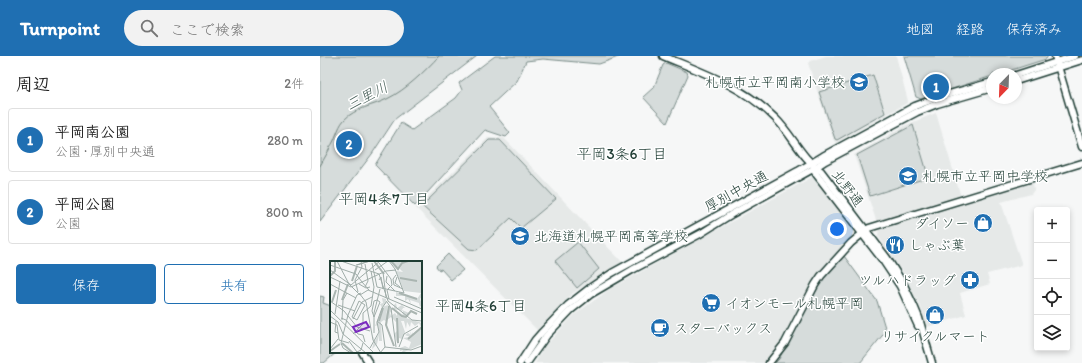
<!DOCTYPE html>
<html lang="ja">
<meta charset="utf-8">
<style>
body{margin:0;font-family:Itim,"Klee One",sans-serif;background:#f2f2f2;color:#222}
.controls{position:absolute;right:12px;bottom:12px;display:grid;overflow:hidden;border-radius:4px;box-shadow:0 2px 6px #0003}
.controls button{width:36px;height:36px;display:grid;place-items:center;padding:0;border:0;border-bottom:1px solid #e0e0e0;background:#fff;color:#222;font:20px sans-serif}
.compass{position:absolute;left:666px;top:12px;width:36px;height:36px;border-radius:50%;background:#fff;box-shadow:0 2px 6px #0003;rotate:203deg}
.you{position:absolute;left:517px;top:173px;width:14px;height:14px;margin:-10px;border:3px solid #fff;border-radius:50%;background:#1a73e8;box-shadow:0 0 0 6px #1a73e833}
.badge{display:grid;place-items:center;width:26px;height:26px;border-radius:50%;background:#1f6fb2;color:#fff;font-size:13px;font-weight:700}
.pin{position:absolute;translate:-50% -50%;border:2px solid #fff;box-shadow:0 1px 4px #0006}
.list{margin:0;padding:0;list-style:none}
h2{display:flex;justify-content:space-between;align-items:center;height:52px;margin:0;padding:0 16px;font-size:17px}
h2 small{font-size:13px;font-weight:400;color:#767676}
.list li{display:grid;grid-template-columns:26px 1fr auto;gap:12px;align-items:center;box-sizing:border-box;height:64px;margin:0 8px 8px;padding:0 8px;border:1px solid #e0e0e0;border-radius:4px}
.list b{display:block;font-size:15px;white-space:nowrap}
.list p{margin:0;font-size:13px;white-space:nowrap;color:#767676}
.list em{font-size:13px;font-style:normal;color:#767676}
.actions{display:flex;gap:8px;padding:12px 16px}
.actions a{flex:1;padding:9px 0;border:1px solid #1f6fb2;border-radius:4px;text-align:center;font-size:14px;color:#1f6fb2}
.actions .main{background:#1f6fb2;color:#fff}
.icon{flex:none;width:22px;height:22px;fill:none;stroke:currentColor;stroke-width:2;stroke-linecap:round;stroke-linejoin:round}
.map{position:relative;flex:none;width:762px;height:307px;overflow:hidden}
header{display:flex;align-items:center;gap:24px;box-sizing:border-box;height:56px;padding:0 20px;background:#1f6fb2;color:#fff}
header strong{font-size:19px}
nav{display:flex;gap:22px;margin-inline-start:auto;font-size:14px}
.search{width:280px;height:36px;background:#f2f2f2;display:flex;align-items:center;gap:10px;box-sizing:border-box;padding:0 14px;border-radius:22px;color:#767676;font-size:15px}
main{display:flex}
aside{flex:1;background:#fff}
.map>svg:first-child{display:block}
.built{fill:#e6e9e8}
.green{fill:#d6dcdb;stroke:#7a8c88}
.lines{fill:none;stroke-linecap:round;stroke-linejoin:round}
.stream{stroke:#72857f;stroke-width:1}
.secondary-casing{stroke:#1f3d34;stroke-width:9}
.secondary{stroke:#fff;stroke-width:6}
.labels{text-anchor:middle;stroke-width:3;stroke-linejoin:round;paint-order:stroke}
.poi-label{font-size:14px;fill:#1f3d34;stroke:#fff;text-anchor:start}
.street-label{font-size:14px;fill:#1f3d34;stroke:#fff}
.water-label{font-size:15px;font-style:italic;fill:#49615a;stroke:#fff}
.neighbourhood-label{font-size:15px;fill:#1f3d34;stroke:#fff}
.inset-river{fill:none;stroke:#aab5b1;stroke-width:2}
.inset-road{fill:none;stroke:#a0ada9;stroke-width:1}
.view{fill:#7b2cbf;fill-opacity:0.15;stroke:#7b2cbf;stroke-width:2}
.inset-edge{fill:none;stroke:#1f3d34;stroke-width:2}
</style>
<header>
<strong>Turnpoint</strong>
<div class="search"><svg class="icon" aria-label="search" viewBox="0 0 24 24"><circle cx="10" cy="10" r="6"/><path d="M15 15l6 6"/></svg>ここで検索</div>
<nav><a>地図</a><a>経路</a><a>保存済み</a></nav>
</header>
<main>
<aside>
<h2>周辺<small>2件</small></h2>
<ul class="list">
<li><span class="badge">1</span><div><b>平岡南公園</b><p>公園 · 厚別中央通</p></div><em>280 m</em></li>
<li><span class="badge">2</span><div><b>平岡公園</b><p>公園</p></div><em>800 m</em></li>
</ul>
<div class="actions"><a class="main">保存</a><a>共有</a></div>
</aside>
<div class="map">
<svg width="762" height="307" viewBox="0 0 762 307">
<rect width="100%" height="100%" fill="#f6f7f7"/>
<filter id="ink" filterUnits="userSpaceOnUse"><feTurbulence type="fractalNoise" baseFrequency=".025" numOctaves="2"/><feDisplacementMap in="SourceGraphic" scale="8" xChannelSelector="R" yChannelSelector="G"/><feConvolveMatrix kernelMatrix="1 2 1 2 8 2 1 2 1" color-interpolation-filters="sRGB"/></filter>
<g filter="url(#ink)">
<g class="built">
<polygon points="506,0 576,0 588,45 587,47 516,87 514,85 488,7 490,5"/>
<polygon points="616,57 641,141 557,167 534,99 586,69"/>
<polygon points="169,81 184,82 303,207 284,217 253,237 217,274 96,152"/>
<polygon points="492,121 542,183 524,200 504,221 459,303 454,307 215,307 224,291 254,259 290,233"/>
<polygon points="713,126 714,134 711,138 681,146 702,209 667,218 670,228 640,237 646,259 607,271 601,252 585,220 560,183 558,179 559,174 562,171"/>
</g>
<g class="green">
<polygon points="0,0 157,0 75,63 52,98 0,166"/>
<polygon points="175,0 301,0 279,8 223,3 206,5 197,25 169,51 190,77 186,81 165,74 95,150 55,109 81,67 92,74 136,42 142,34 139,27"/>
<polygon points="584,0 728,0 726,3 679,18 672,18 672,20 601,43 596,41"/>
<polygon points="346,7 367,16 368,19 347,67 323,41 334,31 343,9"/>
<polygon points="553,19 565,57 517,84 515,83 499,36"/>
<polygon points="593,69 607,116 603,123 550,140 537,99"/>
<polygon points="169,84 180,84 236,143 201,172 191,162 157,194 149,193 102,150"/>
<polygon points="258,186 279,213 257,232 235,205"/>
<polygon points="128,198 143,214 131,224 121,213 119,214 116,210"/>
<polygon points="524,200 557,245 566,275 540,307 455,307 459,303 504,221"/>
<polygon points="0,240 4,241 3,247 11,250 11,296 17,296 4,307 0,307"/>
</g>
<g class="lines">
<path class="stream" d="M 0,110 L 9,94 L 10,91 C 16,84 17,72 24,64 C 35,52 53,50 67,43 C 86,34 105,15 119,0"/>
<g class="secondary-casing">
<g id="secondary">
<path d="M 343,0 C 384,17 423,30 455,62 C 472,78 481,102 501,115 L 567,202 L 583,227 L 594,250 L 599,262 L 612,307"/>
<polyline points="735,0 762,91"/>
<polyline points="696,19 755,0"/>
<polyline points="696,25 762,4"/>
<polyline points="495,112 496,118 564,206 580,230 598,270"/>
<polyline points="42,296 49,307"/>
<polyline points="200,307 215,284 222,276 248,249 271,231 292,217 478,115 503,100 595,50 619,41 672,26"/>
<polyline points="207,307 227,279 251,254 271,238 312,214 380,178 412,158 493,113 505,105 597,56 617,48 672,32"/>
<polyline points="449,307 465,287 495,229 501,220 531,187 549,172 762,107"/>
</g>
</g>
<use href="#secondary" class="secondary"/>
</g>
</g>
<defs>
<g id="school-disc" transform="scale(1)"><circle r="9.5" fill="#1f6fb2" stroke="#fff"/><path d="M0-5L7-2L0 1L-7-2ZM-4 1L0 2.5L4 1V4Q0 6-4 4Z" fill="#fff"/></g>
<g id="shop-disc" transform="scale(1)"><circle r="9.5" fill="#1f6fb2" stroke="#fff"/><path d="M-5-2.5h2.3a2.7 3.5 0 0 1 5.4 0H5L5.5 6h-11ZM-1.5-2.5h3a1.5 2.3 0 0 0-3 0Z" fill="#fff"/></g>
<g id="restaurant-disc" transform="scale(1)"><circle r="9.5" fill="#1f6fb2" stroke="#fff"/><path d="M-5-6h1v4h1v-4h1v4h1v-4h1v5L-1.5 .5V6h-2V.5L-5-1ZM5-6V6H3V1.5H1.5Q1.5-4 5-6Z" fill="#fff"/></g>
<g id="pharmacy-disc" transform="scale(1)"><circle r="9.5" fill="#1f6fb2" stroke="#fff"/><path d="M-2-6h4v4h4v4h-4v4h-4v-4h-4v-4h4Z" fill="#fff"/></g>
<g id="supermarket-disc" transform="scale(1)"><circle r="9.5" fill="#1f6fb2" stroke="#fff"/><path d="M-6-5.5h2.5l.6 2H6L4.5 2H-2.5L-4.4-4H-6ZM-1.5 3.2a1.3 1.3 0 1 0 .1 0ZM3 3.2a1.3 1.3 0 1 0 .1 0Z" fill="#fff"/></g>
<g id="cafe-disc" transform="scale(1)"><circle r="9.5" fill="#1f6fb2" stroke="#fff"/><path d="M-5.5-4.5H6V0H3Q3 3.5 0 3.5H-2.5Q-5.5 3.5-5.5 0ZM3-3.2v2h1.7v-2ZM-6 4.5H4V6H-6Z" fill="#fff"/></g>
</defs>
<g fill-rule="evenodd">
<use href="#school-disc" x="539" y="26"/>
<use href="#school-disc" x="588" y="120"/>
<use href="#shop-disc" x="663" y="167"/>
<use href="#school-disc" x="200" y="180"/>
<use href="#restaurant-disc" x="575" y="189"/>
<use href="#pharmacy-disc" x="650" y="224"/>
<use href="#supermarket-disc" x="391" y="247"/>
<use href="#shop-disc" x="615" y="259"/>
<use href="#cafe-disc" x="340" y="272"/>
</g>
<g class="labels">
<g class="poi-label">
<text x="525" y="31" text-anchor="end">札幌市立平岡南小学校</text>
<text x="602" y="125">札幌市立平岡中学校</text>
<text x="649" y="172" text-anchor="end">ダイソー</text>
<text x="214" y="185">北海道札幌平岡高等学校</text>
<text x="589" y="194">しゃぶ葉</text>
<text x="636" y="229" text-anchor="end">ツルハドラッグ</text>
<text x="405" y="252">イオンモール札幌平岡</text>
<text x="354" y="277">スターバックス</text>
<text x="615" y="285" text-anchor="middle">リサイクルマート</text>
</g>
<g class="street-label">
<text transform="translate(528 132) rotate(53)" y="5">北野通</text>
<text transform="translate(416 135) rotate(-29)" y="5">厚別中央通</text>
</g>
<g class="water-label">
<text transform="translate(47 40) rotate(-27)" y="5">三里川</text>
</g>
<g class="neighbourhood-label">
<text x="302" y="103">平岡3条6丁目</text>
<text x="64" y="148">平岡4条7丁目</text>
<text x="161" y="255">平岡4条6丁目</text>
</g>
</g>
<g transform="translate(10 205)">
<rect width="92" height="92" fill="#f6f7f7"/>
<path d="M 62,0 L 92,0 L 92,35 L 90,38 L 92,43 L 90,46 L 89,42 L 80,39 L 81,43 L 78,38 L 75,40 L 75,35 L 66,35 L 66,31 L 87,38 L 91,32 L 74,30 L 66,10 L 73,11 L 70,8 L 71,4 L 68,7 ZM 52,37 L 56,38 L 56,42 L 52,46 L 58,44 L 56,54 L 59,45 L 63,48 L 60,52 L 61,55 L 65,52 L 67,55 L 67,51 L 72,55 L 73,50 L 64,48 L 64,44 L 66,42 L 67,47 L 72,44 L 75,47 L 73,47 L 72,49 L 79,52 L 76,57 L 92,62 L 92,83 L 72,92 L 65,92 L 72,91 L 73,89 L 70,90 L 70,87 L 75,85 L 79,87 L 81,81 L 73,77 L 80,76 L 75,74 L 78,72 L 81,74 L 80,70 L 82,74 L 82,71 L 83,73 L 91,66 L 89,62 L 85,65 L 81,61 L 80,66 L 77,61 L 76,68 L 74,60 L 71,60 L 75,71 L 72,78 L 69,77 L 68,84 L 64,73 L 68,69 L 67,58 L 66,61 L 61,56 L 57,59 L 58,68 L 57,61 L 54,59 L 51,61 L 52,80 L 49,80 L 49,74 L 47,83 L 42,88 L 44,80 L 41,71 L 45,80 L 49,72 L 48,64 L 45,65 L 52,47 L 50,43 L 53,42 Z" fill="#d6dcdb"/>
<path class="inset-river" d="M 44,0 L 54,13M 61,0 L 68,8 L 72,2 L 78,0M 0,15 L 5,10 L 5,0M 70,17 L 87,20M 22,20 L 27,5M 69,32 L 87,38M 12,39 L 18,23M 2,41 L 6,29M 59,45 L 56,64 L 64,85M 62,47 L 72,55 L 76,56 L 81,50 L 87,53M 67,57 L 68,82M 49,60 L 53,47M 78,78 L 92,66M 12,82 L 23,92M 0,90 L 10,83"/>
<path class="inset-road" d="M 7,0 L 19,23 L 30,34 L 38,29 L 92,52M 11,0 L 49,13 L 58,40 L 82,59 L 92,60M 42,2 L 47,26 L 74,32 L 65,8 L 59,0M 49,2 L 61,18 L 62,24 L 57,29 L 59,38M 0,4 L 26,13 L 32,21 L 56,10 L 66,9M 26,4 L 40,0M 27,4 L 40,0M 0,9 L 21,24 L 50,0M 45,9 L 58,0M 53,11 L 56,36M 66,14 L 63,18 L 64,24 L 73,28M 57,15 L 56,21 L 65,30M 0,16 L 21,26 L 32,21 L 39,29M 67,16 L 65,22 L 70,26M 49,19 L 51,16 L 53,28M 0,23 L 26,37M 29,23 L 36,27 L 40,26M 35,26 L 38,20 L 35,3M 28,31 L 25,19 L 32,6 L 31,0M 29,32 L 36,41 L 43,79 L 51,92M 64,36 L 92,48M 0,40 L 14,50 L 27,66 L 40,70M 29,40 L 35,44 L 27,59 L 22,56 ZM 57,41 L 61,47 L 66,86M 8,44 L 25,50M 0,49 L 44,92M 5,53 L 10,20M 0,55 L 8,61 L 13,73 L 36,92M 44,56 L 50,41 L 47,39M 44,56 L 42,50 L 44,40 L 47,39M 11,57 L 16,59 L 28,73 L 33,74 L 35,81M 23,58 L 32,41 L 42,36M 12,59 L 13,39 L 17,32M 6,60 L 5,71 L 8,72 L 9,79 L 19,82M 47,60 L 52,64 L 55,86M 0,61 L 7,64 L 8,72M 44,72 L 44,52 L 50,28M 23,73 L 33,63 L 33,52 L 41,45 L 44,26 L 41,10M 19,80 L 27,91 L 31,89 L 33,82M 69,86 L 74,73 L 88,65M 40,87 L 49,71 L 47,61 L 52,47 L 57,40M 0,88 L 8,78M 21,92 L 13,87 L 11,82 L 18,54 L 27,34 L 31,32M 50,92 L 55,86 L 81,89 L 92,85"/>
<path class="view" d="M 36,61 L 39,66 L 26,71 L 23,66 Z"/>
<rect width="92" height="92" class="inset-edge"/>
</g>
</svg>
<div class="controls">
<button>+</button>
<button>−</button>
<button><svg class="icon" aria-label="locate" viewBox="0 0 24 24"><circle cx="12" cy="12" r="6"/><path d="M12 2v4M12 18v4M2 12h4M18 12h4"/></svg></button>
<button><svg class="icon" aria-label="layers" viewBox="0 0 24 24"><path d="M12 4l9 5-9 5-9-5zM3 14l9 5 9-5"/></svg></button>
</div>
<svg class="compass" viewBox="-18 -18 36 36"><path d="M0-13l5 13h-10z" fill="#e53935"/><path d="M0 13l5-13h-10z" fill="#767676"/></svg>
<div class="you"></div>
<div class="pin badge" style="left:616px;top:31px">1</div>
<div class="pin badge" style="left:29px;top:88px">2</div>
</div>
</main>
